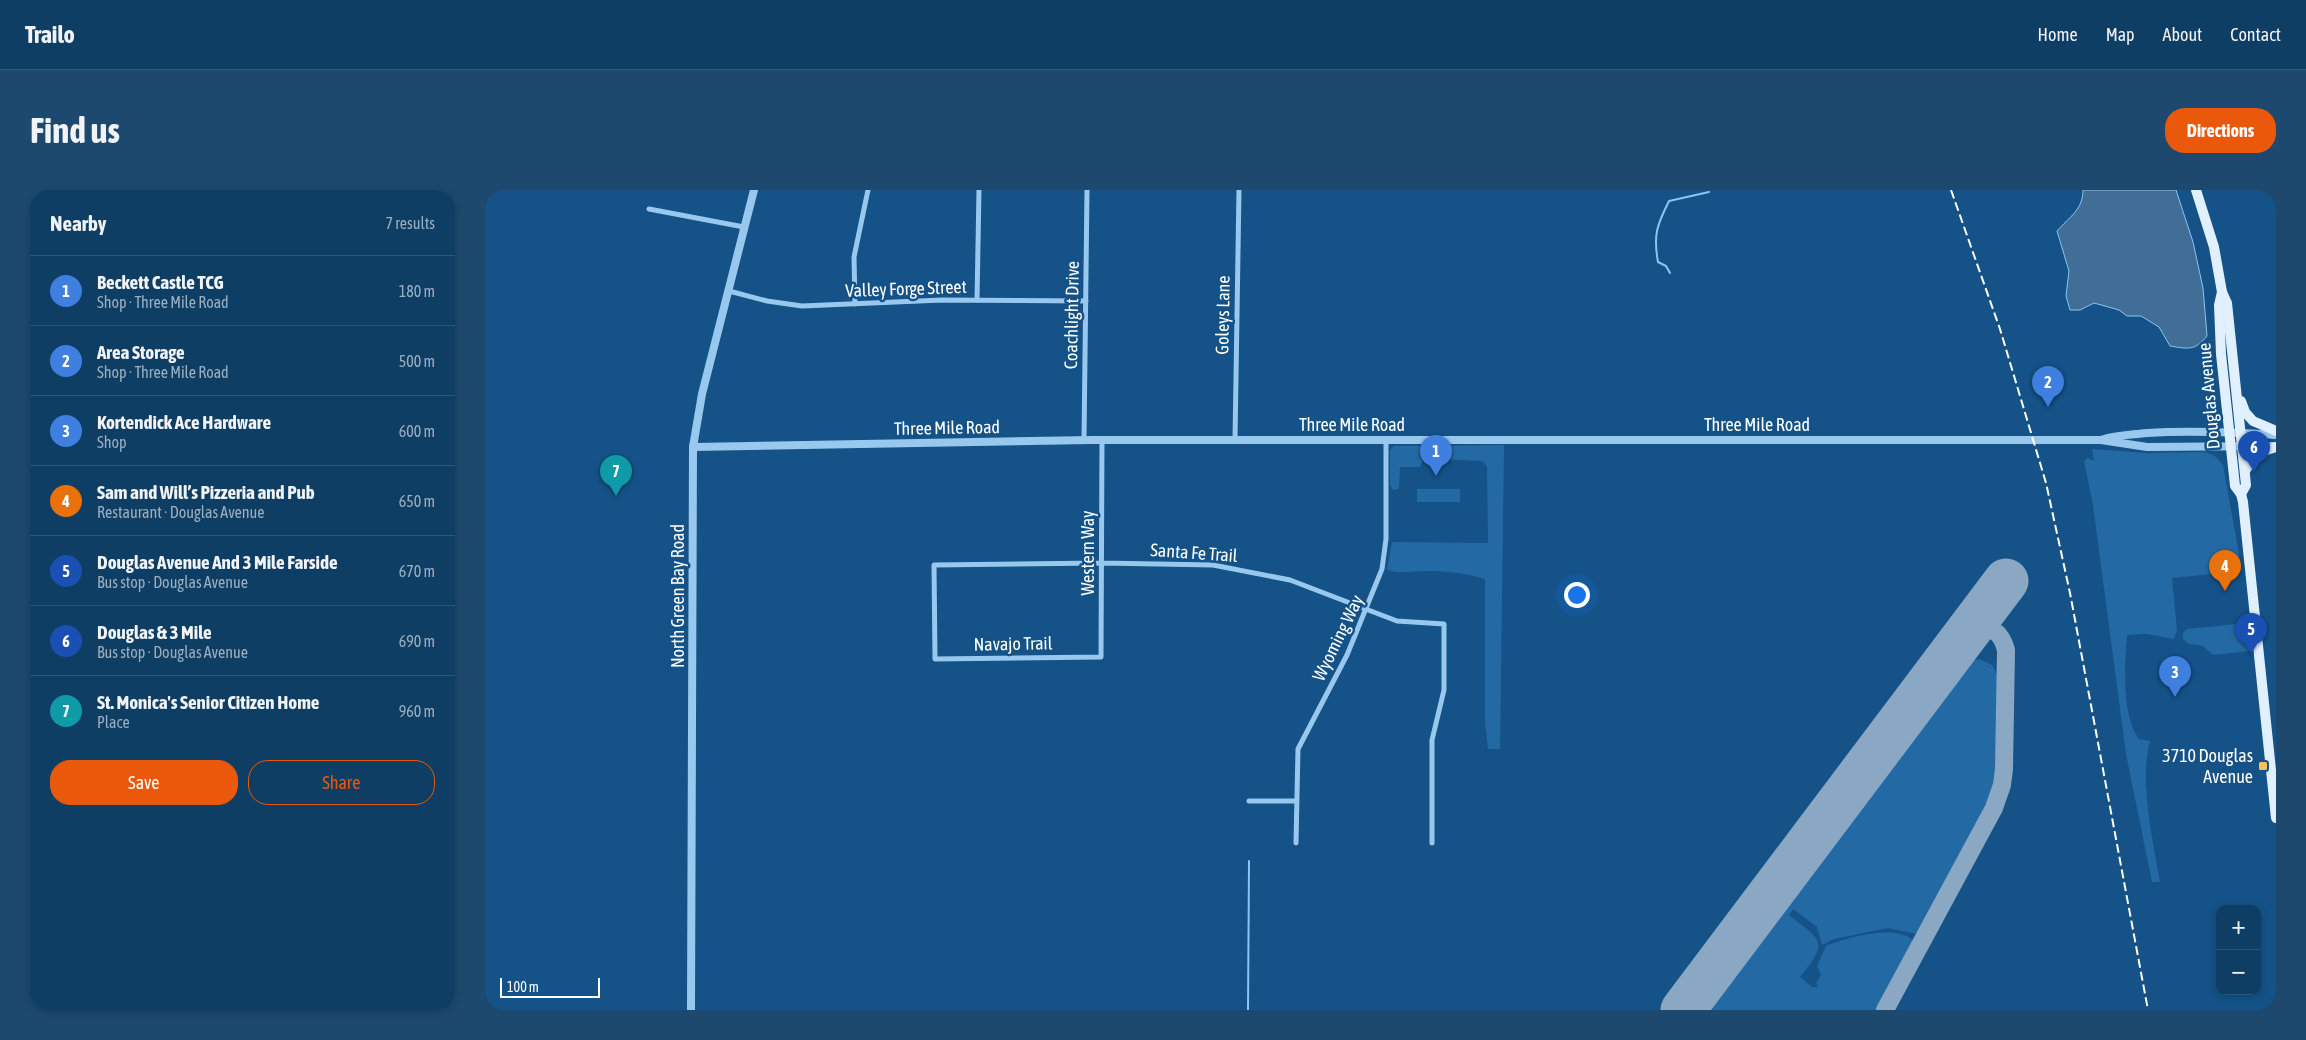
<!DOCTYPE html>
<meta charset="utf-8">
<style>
body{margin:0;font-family:"Asap Condensed",sans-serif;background:#1d496e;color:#f1f3f6}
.controls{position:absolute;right:15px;bottom:15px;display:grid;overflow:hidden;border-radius:10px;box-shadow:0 2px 8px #0003}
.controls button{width:45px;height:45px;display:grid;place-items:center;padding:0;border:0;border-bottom:1px solid #2f5779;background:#0f3e65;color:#f1f3f6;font:25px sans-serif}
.scale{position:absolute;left:15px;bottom:12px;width:100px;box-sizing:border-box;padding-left:5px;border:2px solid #fff;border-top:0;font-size:14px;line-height:18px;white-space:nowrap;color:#fff;-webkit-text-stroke:4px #145287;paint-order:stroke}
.you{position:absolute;left:1091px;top:404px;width:18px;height:18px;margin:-12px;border:4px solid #fff;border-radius:50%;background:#1a73e8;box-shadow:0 0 0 8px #1a73e833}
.badge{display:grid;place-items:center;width:32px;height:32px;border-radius:50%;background:#ea580c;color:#fff;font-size:16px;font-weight:700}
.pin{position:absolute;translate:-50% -41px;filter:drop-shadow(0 1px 2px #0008)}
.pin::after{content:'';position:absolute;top:26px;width:18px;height:15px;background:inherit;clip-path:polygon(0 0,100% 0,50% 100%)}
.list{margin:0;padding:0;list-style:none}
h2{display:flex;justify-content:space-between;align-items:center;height:65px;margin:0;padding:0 20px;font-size:21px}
h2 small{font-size:16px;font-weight:400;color:#9baebf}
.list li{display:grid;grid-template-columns:32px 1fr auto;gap:15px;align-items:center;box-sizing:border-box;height:70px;padding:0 20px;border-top:1px solid #2f5779}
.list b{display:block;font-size:19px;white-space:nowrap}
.list p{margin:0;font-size:16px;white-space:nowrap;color:#9baebf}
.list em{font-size:16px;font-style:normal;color:#9baebf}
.actions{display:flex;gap:10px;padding:15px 20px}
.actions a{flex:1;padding:11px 0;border:1px solid #ea580c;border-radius:20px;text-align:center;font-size:18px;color:#ea580c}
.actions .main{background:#ea580c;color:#fff}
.map{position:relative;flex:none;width:1791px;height:820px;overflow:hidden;border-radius:20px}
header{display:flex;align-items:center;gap:30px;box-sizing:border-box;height:70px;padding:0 25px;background:#0f3e65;border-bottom:1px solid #2f5779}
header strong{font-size:24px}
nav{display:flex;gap:28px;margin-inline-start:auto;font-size:18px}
.intro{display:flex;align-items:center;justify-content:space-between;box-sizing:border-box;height:120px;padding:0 30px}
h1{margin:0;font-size:35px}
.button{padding:12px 22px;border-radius:20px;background:#ea580c;color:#fff;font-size:18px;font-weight:700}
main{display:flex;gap:30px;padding:0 30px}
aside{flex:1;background:#0f3e65;border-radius:20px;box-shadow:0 2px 8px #0003}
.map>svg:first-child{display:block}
.green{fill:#236aa5}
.water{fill:#406e96;stroke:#8ac5f3}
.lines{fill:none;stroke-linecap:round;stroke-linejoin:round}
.stream{stroke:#8ac5f3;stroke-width:2}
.taxiway{stroke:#8aa8c3;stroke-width:18}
.runway{stroke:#8aa8c3;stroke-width:45}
.minor{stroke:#99c8ef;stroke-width:5}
.tertiary{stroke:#99c8ef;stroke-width:8}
.primary{stroke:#e1f0ff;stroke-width:10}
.rail{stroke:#fff;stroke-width:2;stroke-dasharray:9 4;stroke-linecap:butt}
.poi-dot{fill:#ffbe57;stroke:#145287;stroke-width:2}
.labels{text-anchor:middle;stroke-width:5;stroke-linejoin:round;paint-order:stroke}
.street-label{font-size:18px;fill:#fff;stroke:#145287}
.poi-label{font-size:18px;fill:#fff;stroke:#145287;text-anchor:end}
</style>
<header>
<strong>Trailo</strong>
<nav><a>Home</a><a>Map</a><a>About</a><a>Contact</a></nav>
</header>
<div class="intro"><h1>Find us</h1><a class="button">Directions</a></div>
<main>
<aside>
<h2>Nearby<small>7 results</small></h2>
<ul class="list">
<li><span class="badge" style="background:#3f7fe0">1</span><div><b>Beckett Castle TCG</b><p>Shop · Three Mile Road</p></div><em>180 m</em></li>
<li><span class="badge" style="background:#3f7fe0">2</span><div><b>Area Storage</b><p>Shop · Three Mile Road</p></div><em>500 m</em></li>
<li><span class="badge" style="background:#3f7fe0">3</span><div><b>Kortendick Ace Hardware</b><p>Shop</p></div><em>600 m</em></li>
<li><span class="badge" style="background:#e8710a">4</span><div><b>Sam and Will’s Pizzeria and Pub</b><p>Restaurant · Douglas Avenue</p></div><em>650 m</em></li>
<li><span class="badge" style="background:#1a4fb4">5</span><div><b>Douglas Avenue And 3 Mile Farside</b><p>Bus stop · Douglas Avenue</p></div><em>670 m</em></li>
<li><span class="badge" style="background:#1a4fb4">6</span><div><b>Douglas &amp; 3 Mile</b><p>Bus stop · Douglas Avenue</p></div><em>690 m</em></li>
<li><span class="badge" style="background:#0f9aa8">7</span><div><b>St. Monica's Senior Citizen Home</b><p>Place</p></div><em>960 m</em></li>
</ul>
<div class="actions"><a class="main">Save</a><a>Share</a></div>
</aside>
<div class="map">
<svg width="1791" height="820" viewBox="0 0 1791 820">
<rect width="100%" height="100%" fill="#145287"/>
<g class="green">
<path d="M 1019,255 L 1015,559 L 1003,559 L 1000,531 L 1000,389 C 980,383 962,381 941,381 C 927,381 916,384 902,380 L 907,352 L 1003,353 L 1002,277 L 998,271 L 950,269 L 947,264 L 947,256 Z"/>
<polygon points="909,256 939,256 940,266 935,277 915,277 914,299 908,300 905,295 905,260"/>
<path d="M 1607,259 L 1661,263 L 1720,262 L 1730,266 L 1738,275 L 1757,381 L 1687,388 L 1692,440 L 1689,449 L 1662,444 L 1642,445 C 1640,475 1636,524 1654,549 L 1665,551 C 1654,591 1668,651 1675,692 L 1667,692 L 1641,564 L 1608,315 L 1599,271 L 1603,268 L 1609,271 Z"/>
<rect x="932" y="299" width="43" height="13"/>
<polygon points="1762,433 1765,461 1728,465 1718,456 1704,454 1698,449 1698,443 1702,439"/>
<path d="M 1494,469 L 1507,475 L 1514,488 L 1511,580 L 1509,597 L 1499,619 L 1432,744 L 1403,738 L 1349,749 L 1337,755 L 1332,737 L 1308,719 L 1304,725 C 1336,751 1345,750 1315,787 L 1327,797 L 1333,797 L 1331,793 L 1336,785 L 1332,776 L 1341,756 C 1360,748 1413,733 1428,751 L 1391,820 L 1216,820 L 1475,475 Z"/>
</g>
<path class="water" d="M 1598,0 L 1691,0 L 1708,52 L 1718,98 L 1722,146 C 1710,161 1703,159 1685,156 L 1674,137 L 1656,126 L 1642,126 L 1634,120 L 1609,113 L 1595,120 L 1585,120 L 1581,106 L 1584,81 L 1572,41 C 1584,27 1598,20 1598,0 Z"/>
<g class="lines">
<g class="stream">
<path d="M 1185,83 L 1181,76 L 1173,72 C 1168,45 1172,35 1184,11 L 1224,2"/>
<polyline points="763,820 764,671"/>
</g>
<path class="taxiway" d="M 1400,820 L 1509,618 L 1517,595 L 1519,579 L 1521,460 C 1516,440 1506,438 1488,434"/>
<polyline class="runway" points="1198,820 1521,391"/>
<g class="minor">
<polyline points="164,19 259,37"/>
<polyline points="244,101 282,111 317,116 457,110 601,111"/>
<polyline points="492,110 494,0"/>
<polyline points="370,114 369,67 383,0"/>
<polyline points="599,250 602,0"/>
<polyline points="617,250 616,467 450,469 449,375 616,373 728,375 805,390 912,431 959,434 959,500 947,550 947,653"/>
<polyline points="750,250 754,0"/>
<polyline points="764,611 811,611"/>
<polyline points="811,653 813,559 862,465 897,379 901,349 901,250"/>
</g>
<g class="tertiary">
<path d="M 1616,250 C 1631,245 1646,245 1662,243 C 1706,240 1748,242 1791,245"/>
<polyline points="208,257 607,250 1616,250 1662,257 1788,256"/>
<polyline points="206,820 208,257 217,204 269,0"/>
</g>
<g class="primary">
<polyline points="1711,0 1729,57 1737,102 1742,113 1761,295 1756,304"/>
<polyline points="1737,102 1734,115 1736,164 1750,296 1756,304 1758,312 1791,628"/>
<polyline points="1756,211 1760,222 1768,231 1791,241"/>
<polyline points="1760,281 1772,263 1791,257"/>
</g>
<polyline class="rail" points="1466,0 1515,139 1561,293 1585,403 1663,820"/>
</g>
<rect class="poi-dot" x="1773" y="571" width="10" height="10" rx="2.5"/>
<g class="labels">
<g class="street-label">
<text transform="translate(421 99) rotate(-2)" y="6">Valley Forge Street</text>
<text transform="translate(587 125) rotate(-89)" y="6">Coachlight Drive</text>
<text transform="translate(738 125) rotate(-89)" y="6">Goleys Lane</text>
<text transform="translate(1724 206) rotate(-95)" y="6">Douglas Avenue</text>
<text x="867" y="241">Three Mile Road</text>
<text x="1272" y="241">Three Mile Road</text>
<text transform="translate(462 238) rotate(-1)" y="6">Three Mile Road</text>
<text transform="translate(603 363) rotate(-90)" y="6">Western Way</text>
<text transform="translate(709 363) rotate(4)" y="6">Santa Fe Trail</text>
<text transform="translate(193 406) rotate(-90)" y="6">North Green Bay Road</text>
<text transform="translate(853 448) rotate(-64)" y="6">Wyoming Way</text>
<text transform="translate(528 454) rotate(-1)" y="6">Navajo Trail</text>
</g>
<g class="poi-label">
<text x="1768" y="572">3710 Douglas<tspan x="1768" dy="21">Avenue</tspan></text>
</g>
</g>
</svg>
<div class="controls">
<button>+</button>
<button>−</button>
</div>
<div class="scale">100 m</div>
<div class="you"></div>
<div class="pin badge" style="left:951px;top:286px;background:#3f7fe0">1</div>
<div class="pin badge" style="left:1563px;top:217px;background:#3f7fe0">2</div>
<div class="pin badge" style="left:1690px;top:507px;background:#3f7fe0">3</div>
<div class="pin badge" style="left:1740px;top:401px;background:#e8710a">4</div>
<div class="pin badge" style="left:1766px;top:464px;background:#1a4fb4">5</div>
<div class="pin badge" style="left:1769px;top:282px;background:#1a4fb4">6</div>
<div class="pin badge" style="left:131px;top:306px;background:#0f9aa8">7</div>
</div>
</main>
